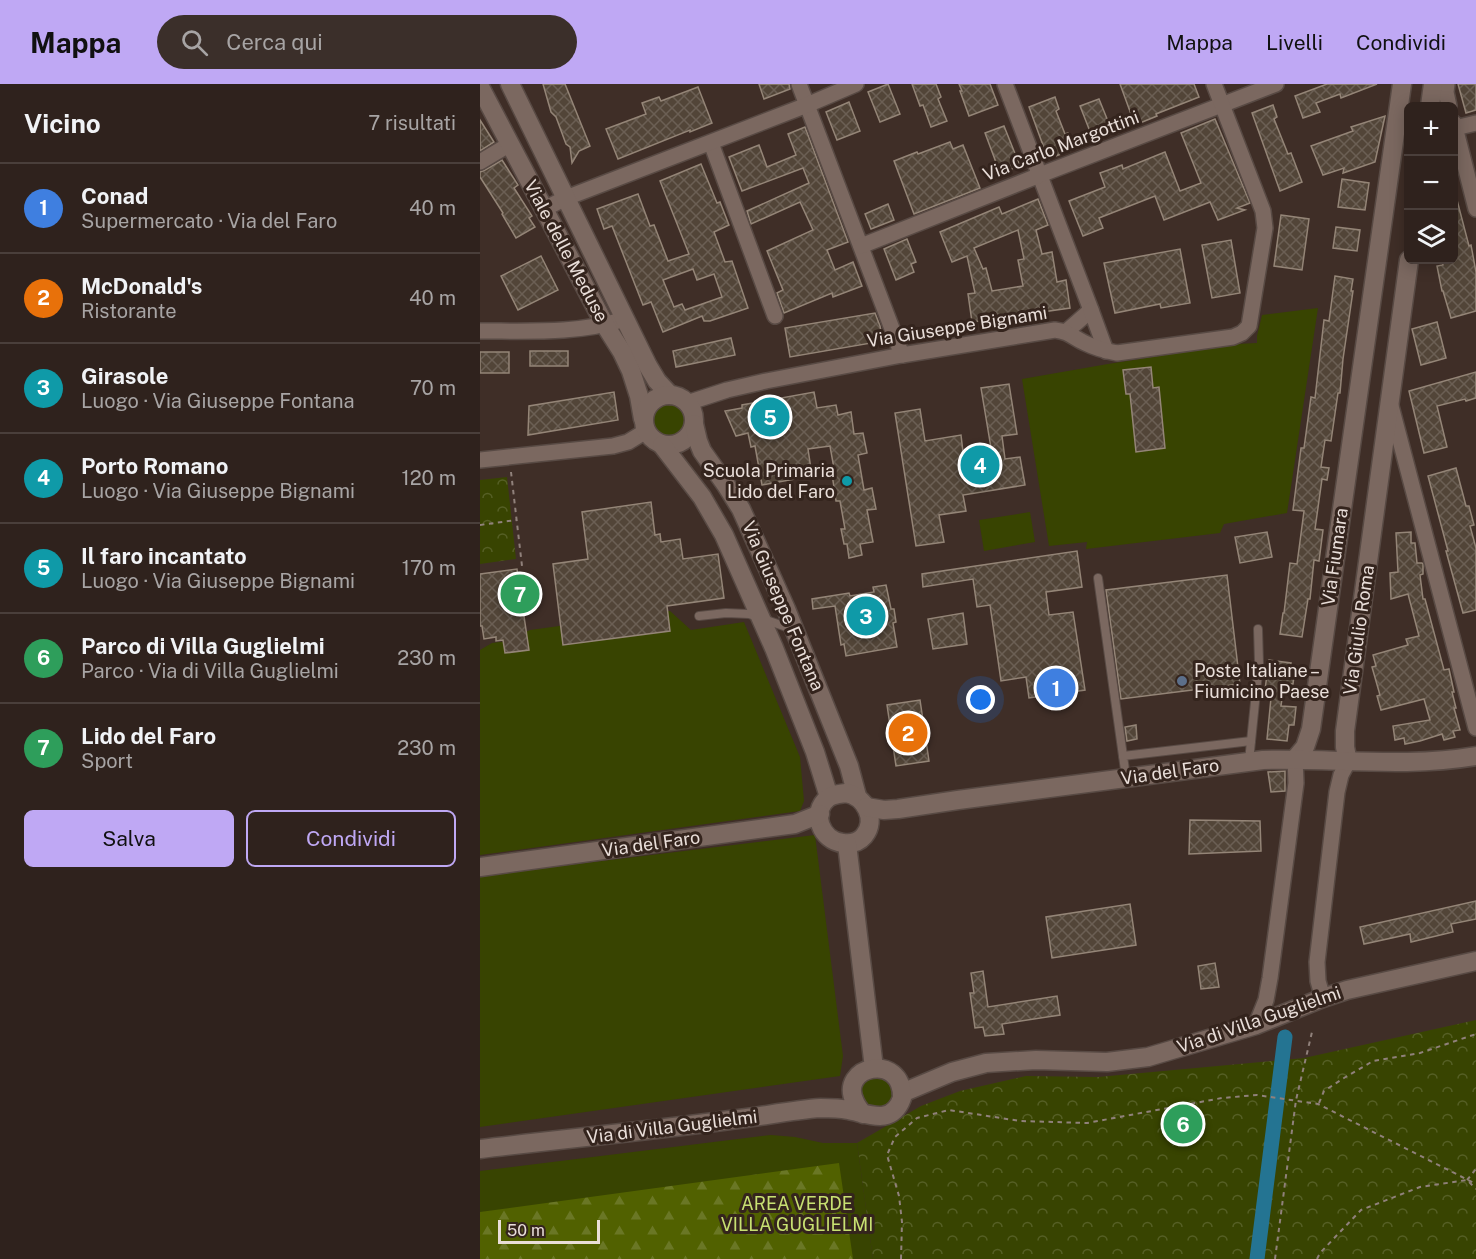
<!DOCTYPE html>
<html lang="it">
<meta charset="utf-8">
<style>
body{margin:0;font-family:"Public Sans",sans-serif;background:#3b2f2a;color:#f1f3f6}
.controls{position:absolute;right:18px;top:18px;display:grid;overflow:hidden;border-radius:9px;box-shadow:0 3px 15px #0003}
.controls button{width:54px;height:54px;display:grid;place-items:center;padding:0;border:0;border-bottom:2px solid #4a3f3b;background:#2f221d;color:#f1f3f6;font:30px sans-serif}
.scale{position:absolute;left:18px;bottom:15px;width:102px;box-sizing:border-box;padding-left:6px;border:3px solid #e9ded9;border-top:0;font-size:16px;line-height:21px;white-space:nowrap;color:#e9ded9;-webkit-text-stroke:4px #34241d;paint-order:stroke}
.you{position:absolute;left:501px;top:616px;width:21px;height:21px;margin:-15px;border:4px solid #fff;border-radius:50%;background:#1a73e8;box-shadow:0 0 0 9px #1a73e833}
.badge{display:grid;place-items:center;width:39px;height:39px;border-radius:50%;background:#bfa8f4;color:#fff;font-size:20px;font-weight:700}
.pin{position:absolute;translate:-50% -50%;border:3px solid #fff;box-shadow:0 2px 6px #0006}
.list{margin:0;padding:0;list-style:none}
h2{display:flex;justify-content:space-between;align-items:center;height:78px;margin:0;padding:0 24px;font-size:26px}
h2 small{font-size:20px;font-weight:400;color:#a7a4a4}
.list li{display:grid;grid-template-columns:39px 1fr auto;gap:18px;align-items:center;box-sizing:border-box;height:90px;padding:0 24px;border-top:2px solid #4a3f3b}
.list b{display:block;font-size:22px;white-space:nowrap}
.list p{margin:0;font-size:20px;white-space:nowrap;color:#a7a4a4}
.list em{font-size:20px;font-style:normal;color:#a7a4a4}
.actions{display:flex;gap:12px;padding:18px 24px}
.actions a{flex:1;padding:14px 0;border:2px solid #bfa8f4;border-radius:9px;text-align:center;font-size:21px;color:#bfa8f4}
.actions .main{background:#bfa8f4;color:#111}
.icon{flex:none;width:33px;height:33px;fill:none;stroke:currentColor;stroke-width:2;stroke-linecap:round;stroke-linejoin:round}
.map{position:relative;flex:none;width:996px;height:1175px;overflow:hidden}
header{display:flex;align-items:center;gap:36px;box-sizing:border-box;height:84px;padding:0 30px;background:#bfa8f4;color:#111}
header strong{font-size:28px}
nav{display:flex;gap:33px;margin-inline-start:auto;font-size:21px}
.search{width:420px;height:54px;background:#3b2f2a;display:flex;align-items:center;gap:15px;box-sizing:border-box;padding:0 21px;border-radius:33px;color:#a7a4a4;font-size:22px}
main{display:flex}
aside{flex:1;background:#2f221d}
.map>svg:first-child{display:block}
.grass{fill:#384401}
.forest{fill:url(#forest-firs)}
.park{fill:url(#park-crowns)}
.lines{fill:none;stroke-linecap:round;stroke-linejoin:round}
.canal{stroke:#247492;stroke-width:15}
.building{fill:url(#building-cross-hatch);stroke:#948577;stroke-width:1.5;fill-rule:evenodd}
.lane-casing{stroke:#584a44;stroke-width:10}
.street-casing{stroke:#584a44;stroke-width:18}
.secondary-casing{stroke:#584a44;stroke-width:21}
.path{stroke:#90817b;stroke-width:2;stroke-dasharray:4.5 4.5;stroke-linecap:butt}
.lane{stroke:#7b6860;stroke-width:8}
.street{stroke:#7b6860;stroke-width:15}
.secondary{stroke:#7b6860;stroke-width:18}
.culture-dot{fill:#0f9aa8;stroke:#34241d;stroke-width:2}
.service-dot{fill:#5c6f8a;stroke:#34241d;stroke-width:2}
.labels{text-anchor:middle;stroke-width:6;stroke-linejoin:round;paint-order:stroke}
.street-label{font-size:18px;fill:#e9ded9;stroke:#34241d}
.poi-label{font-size:18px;fill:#e9ded9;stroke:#34241d;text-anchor:end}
.park-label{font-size:18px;fill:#c8e172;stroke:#34241d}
</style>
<header>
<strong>Mappa</strong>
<div class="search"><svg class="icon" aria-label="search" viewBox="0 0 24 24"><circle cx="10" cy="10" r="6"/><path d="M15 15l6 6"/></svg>Cerca qui</div>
<nav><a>Mappa</a><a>Livelli</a><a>Condividi</a></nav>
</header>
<main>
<aside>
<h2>Vicino<small>7 risultati</small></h2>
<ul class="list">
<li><span class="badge" style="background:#3f7fe0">1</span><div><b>Conad</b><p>Supermercato · Via del Faro</p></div><em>40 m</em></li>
<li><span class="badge" style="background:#e8710a">2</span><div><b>McDonald's</b><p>Ristorante</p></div><em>40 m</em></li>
<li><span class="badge" style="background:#0f9aa8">3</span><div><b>Girasole</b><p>Luogo · Via Giuseppe Fontana</p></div><em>70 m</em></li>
<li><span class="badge" style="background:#0f9aa8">4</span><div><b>Porto Romano</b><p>Luogo · Via Giuseppe Bignami</p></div><em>120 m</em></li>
<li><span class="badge" style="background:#0f9aa8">5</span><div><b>Il faro incantato</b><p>Luogo · Via Giuseppe Bignami</p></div><em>170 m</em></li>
<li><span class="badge" style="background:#2e9e5b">6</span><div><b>Parco di Villa Guglielmi</b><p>Parco · Via di Villa Guglielmi</p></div><em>230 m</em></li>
<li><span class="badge" style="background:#2e9e5b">7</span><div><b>Lido del Faro</b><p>Sport</p></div><em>230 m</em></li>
</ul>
<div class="actions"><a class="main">Salva</a><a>Condividi</a></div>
</aside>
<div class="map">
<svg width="996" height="1175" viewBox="0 0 996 1175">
<defs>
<pattern id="forest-firs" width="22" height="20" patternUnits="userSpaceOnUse" patternTransform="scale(1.5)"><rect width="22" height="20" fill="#516100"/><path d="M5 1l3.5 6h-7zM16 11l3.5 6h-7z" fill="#6a7725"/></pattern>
<pattern id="park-crowns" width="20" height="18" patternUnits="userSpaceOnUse" patternTransform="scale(1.5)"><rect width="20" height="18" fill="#384401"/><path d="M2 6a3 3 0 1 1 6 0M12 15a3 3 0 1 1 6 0" fill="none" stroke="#555f25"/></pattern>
<pattern id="building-cross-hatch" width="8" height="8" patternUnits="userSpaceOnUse" patternTransform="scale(1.5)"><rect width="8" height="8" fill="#524538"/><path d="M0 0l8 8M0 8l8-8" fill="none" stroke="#6b5f54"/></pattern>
</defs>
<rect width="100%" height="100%" fill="#3f2e27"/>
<g class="grass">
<polygon points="838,224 807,429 744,440 740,449 606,465 607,458 569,462 542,295 628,280 757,260 777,259 777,252 782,231"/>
<circle cx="189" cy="337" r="17"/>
<polygon points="550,428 555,458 504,467 499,436"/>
<polygon points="190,527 211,546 264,538 320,673 324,717 320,727 0,771 0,566 12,559 28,557 50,546"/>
<polygon points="335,751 363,972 360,992 0,1043 0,792"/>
<polygon points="407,993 415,1013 408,1024 386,1025 379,1001 384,994"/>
<polygon points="291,1051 315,1053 343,1059 377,1059 393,1175 0,1175 0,1087"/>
</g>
<polygon class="forest" points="359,1079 373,1175 0,1175 0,1128"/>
<g class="park">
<polygon points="27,393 36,475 0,480 0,396"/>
<polygon points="996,936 996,1175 393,1175 377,1059 441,1022 480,1007 546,992 618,993 824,974"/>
</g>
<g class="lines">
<polyline class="canal" points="777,1175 805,953"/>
</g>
<g class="building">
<polygon points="63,0 85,0 110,62 99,67 92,79 90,63 86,60 76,33 71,28"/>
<polygon points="279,0 309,0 310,5 284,15"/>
<polygon points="408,0 420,30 400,38 388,8"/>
<polygon points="432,0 456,0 461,13 458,15 467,37 451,43 443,21 440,22"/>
<polygon points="479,0 510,0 518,21 489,32 480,7 482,7"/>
<polygon points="640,0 714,0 719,13 676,30 677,32 655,41"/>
<polygon points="847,0 897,0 861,14 860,10 836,19 840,28 823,34 815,12"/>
<polygon points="978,0 996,0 996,26 986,29"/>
<polygon points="218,3 232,39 210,48 210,46 138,75 126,45 166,30 162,19 179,13 181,17"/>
<polygon points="575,13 579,25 576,27 585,50 588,49 594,65 568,75 549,23"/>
<polygon points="619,15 632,47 613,55 600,22"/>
<polygon points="369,18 380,47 357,56 346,28"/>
<polygon points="793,21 797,33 794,35 808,70 811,69 822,98 800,107 772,29"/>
<polygon points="905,32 895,78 863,89 864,84 843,91 831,62 873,47 871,43"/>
<polygon points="735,35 770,119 757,124 765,126 738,136 730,118 684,136 675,112 619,134 623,144 603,152 589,117 625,103 620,89 642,81 643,85 685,68 700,107 721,99 701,49"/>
<polygon points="0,36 14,58 0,67"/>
<polygon points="524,42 540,82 520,89 505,49"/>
<polygon points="325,43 368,158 347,166 355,186 373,178 382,202 353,213 352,209 304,229 297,209 303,206 287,167 333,146 320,118 271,140 267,127 329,99 323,84 262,107 249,73 279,61 287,83 316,71 308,50"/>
<polygon points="470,58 473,65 483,61 500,104 434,130 414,77 437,68 438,70"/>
<polygon points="22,76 38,101 34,104 52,132 49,134 55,143 36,154 22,130 23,129 0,93 0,88 5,86"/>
<path d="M 221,80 L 237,119 L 240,118 L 249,141 L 234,148 L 245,178 L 252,177 L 268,224 L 230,237 L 224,237 L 222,232 L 183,248 L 171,218 L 163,221 L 132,142 L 124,145 L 117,125 L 158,110 L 170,142 L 174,141 L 188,177 L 209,170 L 180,97 ZM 213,185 L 217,196 L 234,190 L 242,213 L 205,226 L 202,220 L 194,223 L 183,196 Z"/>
<polygon points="862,95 889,99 885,126 858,123"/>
<path d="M 558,115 L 568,141 L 556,146 L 562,170 L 572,168 L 577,198 L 586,196 L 590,224 L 492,238 L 488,210 L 495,209 L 487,172 L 472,178 L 460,148 L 519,123 L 522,130 ZM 538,146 L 544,175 L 538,176 L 543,202 L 512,207 L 506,184 L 503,185 L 494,164 Z"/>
<polygon points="974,116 977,116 989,162 991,161 996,188 996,227 971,234 963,207 962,207 957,182 963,181 962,176 974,176"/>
<polygon points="408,120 414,136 391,145 385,130"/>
<polygon points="801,131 829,135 822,186 794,182"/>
<polygon points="856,143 880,146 877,167 853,164"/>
<polygon points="427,155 436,178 431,180 434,188 416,196 404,165"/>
<polygon points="751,156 760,209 732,214 722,161"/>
<polygon points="700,165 710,219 681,224 680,220 635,229 624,179"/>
<polygon points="61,172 78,206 38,226 21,192"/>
<polygon points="855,192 873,195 871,207 873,207 863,275 860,309 858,309 851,357 845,356 841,383 849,384 847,396 842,395 835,445 843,446 839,477 834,476 830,515 828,515 822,553 800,550 803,529 804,529 810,479 817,480 824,427 813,426 821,364 824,364 831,313 835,314 844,236 849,237"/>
<polygon points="395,229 400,242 403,257 310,273 305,244"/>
<polygon points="957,238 966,274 941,281 932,245"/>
<polygon points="251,254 255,271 196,283 193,267"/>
<rect x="50" y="267" width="38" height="15"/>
<rect x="0" y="268" width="29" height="21"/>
<polygon points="671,283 673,304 679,303 685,364 656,368 650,310 646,310 643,286"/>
<polygon points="996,288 996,314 986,317 985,315 957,322 967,363 944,369 929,307"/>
<polygon points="529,300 537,350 522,352 525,375 540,373 545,401 483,411 486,427 459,431 464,458 436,462 415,329 440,325 445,357 481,351 483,368 511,364 501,304"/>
<polygon points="134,308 138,336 48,351 49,322"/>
<polygon points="334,308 337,324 356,321 358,331 371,328 374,350 383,349 387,369 378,371 384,406 392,404 396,425 387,426 393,458 380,460 382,471 369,474 367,460 364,460 361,445 365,445 360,417 356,417 352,390 355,390 350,362 328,365 332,392 282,401 275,362 271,363 268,349 256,352 245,327 262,324 262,321"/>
<polygon points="976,384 986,422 989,422 994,441 990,442 996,464 996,526 983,529 966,467 968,467 948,392"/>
<polygon points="171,418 175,451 180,450 181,458 200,455 203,475 238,470 244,514 187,522 190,547 83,561 73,480 108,475 102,428"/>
<polygon points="787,448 792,473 760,479 755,453"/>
<polygon points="931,448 931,459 935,459 937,479 942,479 943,480 943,490 940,491 943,515 945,515 964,586 969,585 974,608 972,608 976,624 974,624 980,646 973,647 975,653 964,656 962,650 940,657 925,660 924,654 915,656 913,642 950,636 944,615 901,626 897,612 900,611 892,583 896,582 893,571 928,561 926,555 939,552 928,510 911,515 910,489 918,488 916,449"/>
<polygon points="597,467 602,503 566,508 569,531 593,528 605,606 549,614 546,593 521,597 510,521 497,523 493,495 443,503 442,490"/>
<polygon points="37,485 49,566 25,569 23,556 16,557 16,553 4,555 2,542 0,542 0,490"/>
<polygon points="747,491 760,600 641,615 626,506"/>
<polygon points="406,501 411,525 414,525 416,538 413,539 417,563 366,572 364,560 361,561 355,522 333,525 332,515 369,509 370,512 394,508 393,503"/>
<polygon points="483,529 487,560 453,565 448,535"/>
<polygon points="789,576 811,579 810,584 815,585 813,600 804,599 801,622 816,623 814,641 809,641 807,657 787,655 791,614 784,613"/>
<polygon points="440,616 449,677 416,682 407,621"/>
<polygon points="656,641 657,655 647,657 645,643"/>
<polygon points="805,687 805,707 791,708 788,688"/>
<polygon points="710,736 780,737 781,767 709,770"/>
<polygon points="996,817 996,835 971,840 973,848 931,858 930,850 884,860 880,843"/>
<polygon points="650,820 656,861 572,874 566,833"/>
<polygon points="735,879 739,903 721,905 718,882"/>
<polygon points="503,887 508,923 577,912 580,931 522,940 524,950 505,952 503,943 495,944 490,909 494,909 491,889"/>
</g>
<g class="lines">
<g class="lane-casing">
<g id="lane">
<polyline points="618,494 643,672"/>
<polyline points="219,532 246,529 269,530 312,545"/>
<polyline points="769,677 779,579 778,545"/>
<polyline points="646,693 643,672 771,657"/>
</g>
</g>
<g class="street-casing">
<g id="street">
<polyline points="319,0 422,271"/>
<polyline points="525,0 611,226 587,247"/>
<polyline points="967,0 966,8 969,22"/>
<polyline points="974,39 996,125"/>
<polyline points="975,44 996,39"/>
<polyline points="231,59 295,232"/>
<polyline points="0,78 30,60"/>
<polyline points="64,125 86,114 327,21 376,0"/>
<polyline points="381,162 560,91 796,0"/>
<polyline points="611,226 626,267"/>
<path d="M 0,247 C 49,247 98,250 145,235"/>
<path d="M 207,319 L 247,306 L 286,297 L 422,271 L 575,246 C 590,248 592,253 605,259 C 615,264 626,267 637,269 L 753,253 L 762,249 L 769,242 L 785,144 L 783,127 L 734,0"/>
<polyline points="911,322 996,644"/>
<polyline points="0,376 133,362 148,358 166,347"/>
<polyline points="843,914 838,897 837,878 857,708 861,691 868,678"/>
<polyline points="776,941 786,916 790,894 816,699 815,675"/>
</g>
</g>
<g class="secondary-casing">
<g id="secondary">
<polyline points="30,0 168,282 177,297 190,311"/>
<polyline points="0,3 125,241 142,268 151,287 159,312 163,335"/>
<polyline points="950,22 953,0"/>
<circle cx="189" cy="336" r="25"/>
<polyline points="214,340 218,357 222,367 246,401 261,425 306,525 369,682 377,712"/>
<polyline points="182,361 222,413 244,451 294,564 335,668 349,713"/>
<polyline points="815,675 825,663 831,645 922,0"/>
<polyline points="868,678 865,663 865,647 929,176"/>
<path d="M 366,709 C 384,712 398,735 384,752 C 379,758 371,760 363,759 C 341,757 330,728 348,714 C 353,710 360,710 366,709 Z"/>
<path d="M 386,723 L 404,726 L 418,725 L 478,716 L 783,676 C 854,674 925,684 996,672"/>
<polyline points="367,760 394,984"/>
<polyline points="0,783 315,740 340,730"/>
<polyline points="422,1009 472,988 506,979 556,976 627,978 668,973 776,941 843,914 867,906 996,877"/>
<path d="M 0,1065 C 83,1055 167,1047 250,1036 C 280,1033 310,1026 341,1024 C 350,1024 359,1024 368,1026 C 389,1030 412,1042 422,1014 C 423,967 357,982 375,1018 C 377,1023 381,1027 383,1030"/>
</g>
</g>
<g class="path">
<polyline points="31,388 42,482"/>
<polyline points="0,441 36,436"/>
<polyline points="839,1019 844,1007 864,994 893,977 940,969 996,950"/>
<polyline points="987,1096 996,1085"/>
<polyline points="421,1175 422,1138 419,1112 407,1071 415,1053 437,1034 469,1026 540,1037 607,1039 742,1014 777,1011 838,1020 996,1100"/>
<polyline points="795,1175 816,1016 832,948"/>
<polyline points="837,1175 840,1169 881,1126 940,1103 987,1096 996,1105"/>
</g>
<use href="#lane" class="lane"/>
<use href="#street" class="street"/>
<use href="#secondary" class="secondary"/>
</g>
<circle class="culture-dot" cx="367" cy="397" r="6"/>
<circle class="service-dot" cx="702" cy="597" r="6"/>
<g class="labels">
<g class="street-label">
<text transform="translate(581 62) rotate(-21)" y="6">Via Carlo Margottini</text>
<text transform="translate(86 167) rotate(62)" y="6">Viale delle Meduse</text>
<text transform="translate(477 243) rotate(-9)" y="6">Via Giuseppe Bignami</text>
<text transform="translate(855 473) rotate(-82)" y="6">Via Fiumara</text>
<text transform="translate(303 522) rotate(67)" y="6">Via Giuseppe Fontana</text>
<text transform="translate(879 546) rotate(-82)" y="6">Via Giulio Roma</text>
<text transform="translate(690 688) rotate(-8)" y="6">Via del Faro</text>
<text transform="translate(171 760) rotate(-8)" y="6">Via del Faro</text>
<text transform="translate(779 936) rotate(-19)" y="6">Via di Villa Guglielmi</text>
<text transform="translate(192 1043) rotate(-7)" y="6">Via di Villa Guglielmi</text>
</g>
<g class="poi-label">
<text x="355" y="393">Scuola Primaria<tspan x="355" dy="21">Lido del Faro</tspan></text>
<text x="714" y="593" text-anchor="start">Poste Italiane –<tspan x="714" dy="21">Fiumicino Paese</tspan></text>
</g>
<g class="park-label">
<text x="317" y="1126">AREA VERDE<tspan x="317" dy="21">VILLA GUGLIELMI</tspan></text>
</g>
</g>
</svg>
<div class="controls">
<button>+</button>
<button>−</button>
<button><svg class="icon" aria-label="layers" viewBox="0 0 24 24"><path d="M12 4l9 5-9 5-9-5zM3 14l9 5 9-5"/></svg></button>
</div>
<div class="scale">50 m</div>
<div class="you"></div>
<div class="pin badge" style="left:576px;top:604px;background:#3f7fe0">1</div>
<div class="pin badge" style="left:428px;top:649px;background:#e8710a">2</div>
<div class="pin badge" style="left:386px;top:532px;background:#0f9aa8">3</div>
<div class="pin badge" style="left:500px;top:381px;background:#0f9aa8">4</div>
<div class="pin badge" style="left:290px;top:333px;background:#0f9aa8">5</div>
<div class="pin badge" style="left:703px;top:1040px;background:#2e9e5b">6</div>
<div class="pin badge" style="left:40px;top:510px;background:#2e9e5b">7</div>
</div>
</main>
